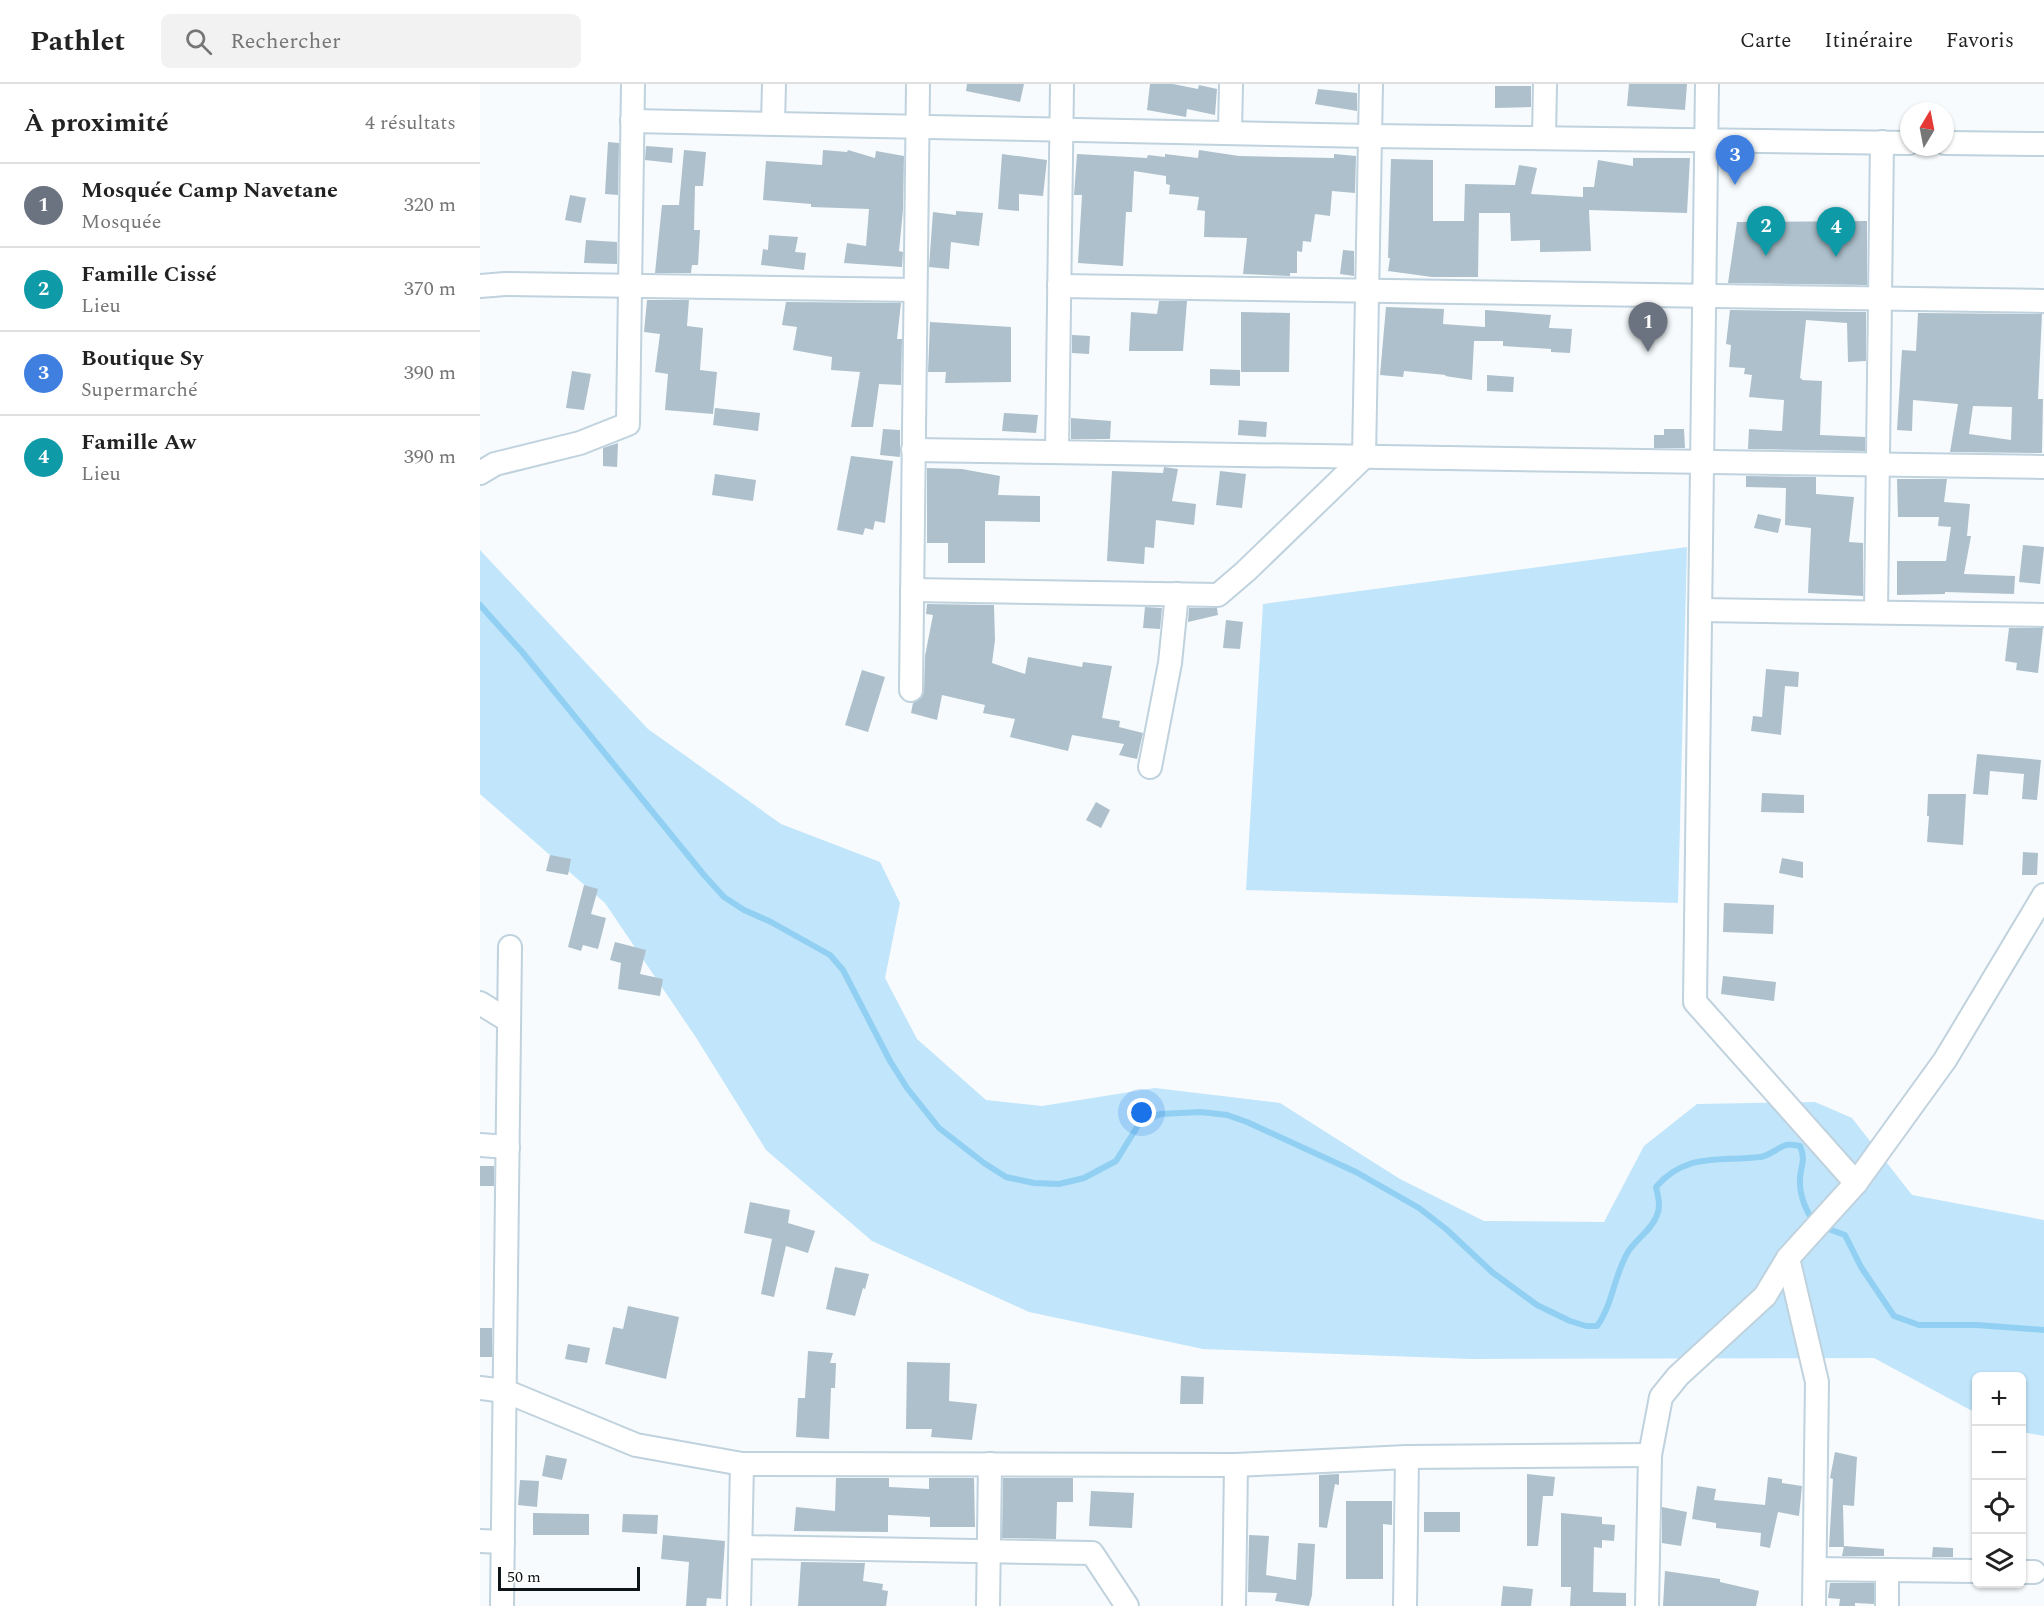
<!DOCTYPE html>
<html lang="fr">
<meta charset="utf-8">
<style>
body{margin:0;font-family:Spectral,serif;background:#f2f2f2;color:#222}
.controls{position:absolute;right:18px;bottom:18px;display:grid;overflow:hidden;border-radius:9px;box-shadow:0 2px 4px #0004}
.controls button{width:54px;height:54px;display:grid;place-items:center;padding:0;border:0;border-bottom:2px solid #e0e0e0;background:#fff;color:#222;font:30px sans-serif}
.compass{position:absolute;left:1420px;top:18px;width:54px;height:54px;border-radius:50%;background:#fff;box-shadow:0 2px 4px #0004;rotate:10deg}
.scale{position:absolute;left:18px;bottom:15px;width:142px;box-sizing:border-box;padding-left:6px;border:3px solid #0e1519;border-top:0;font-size:16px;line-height:21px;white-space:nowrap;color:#0e1519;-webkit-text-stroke:4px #fff;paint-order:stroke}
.you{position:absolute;left:662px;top:1029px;width:21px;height:21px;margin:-15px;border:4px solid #fff;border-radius:50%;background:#1a73e8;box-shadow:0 0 0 9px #1a73e833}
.badge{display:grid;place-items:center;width:39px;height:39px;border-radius:50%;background:#7c3aed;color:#fff;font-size:20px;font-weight:700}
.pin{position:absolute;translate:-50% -50px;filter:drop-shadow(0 2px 3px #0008)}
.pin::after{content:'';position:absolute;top:32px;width:21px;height:18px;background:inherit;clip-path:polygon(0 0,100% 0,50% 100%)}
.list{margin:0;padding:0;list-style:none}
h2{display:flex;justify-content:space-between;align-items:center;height:78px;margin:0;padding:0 24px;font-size:26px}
h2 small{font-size:20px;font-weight:400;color:#767676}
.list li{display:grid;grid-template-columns:39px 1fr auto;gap:18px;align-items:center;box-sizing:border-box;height:84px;padding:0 24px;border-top:2px solid #e0e0e0}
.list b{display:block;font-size:22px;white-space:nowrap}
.list p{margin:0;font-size:20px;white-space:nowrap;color:#767676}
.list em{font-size:20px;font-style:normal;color:#767676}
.icon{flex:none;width:33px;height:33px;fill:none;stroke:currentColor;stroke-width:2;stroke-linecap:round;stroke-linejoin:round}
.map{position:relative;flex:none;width:1564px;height:1522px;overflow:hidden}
header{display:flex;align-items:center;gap:36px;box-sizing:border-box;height:84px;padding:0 30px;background:#fff;border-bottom:2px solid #e0e0e0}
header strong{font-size:28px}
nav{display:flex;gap:33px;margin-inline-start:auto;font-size:21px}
.search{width:420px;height:54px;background:#f2f2f2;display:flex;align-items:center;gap:15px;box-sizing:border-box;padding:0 21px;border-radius:9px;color:#767676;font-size:22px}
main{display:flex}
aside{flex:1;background:#fff}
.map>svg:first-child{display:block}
.green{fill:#c1e5fa}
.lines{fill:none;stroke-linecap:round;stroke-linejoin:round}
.stream{stroke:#91d0f2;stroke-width:6}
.building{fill:#adc0cb;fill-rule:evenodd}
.minor-casing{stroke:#bfd2dd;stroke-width:26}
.minor{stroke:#fff;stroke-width:22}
</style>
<header>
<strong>Pathlet</strong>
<div class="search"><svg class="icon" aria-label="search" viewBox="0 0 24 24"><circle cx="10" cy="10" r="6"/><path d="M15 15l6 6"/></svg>Rechercher</div>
<nav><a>Carte</a><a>Itinéraire</a><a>Favoris</a></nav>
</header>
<main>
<aside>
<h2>À proximité<small>4 résultats</small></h2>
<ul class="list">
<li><span class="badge" style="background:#6b7280">1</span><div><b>Mosquée Camp Navetane</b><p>Mosquée</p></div><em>320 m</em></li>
<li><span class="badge" style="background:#0f9aa8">2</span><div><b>Famille Cissé</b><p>Lieu</p></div><em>370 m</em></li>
<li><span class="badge" style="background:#3f7fe0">3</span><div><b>Boutique Sy</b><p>Supermarché</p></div><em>390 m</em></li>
<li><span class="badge" style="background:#0f9aa8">4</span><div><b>Famille Aw</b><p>Lieu</p></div><em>390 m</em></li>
</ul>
</aside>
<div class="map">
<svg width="1564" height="1522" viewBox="0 0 1564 1522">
<rect width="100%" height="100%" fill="#f7fbfd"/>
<g class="green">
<polygon points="1207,463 1198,819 766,806 783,520"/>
<polygon points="0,466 168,645 301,740 400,778 420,819 405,894 437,955 506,1016 562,1022 675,1004 800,1019 920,1095 1004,1137 1124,1138 1164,1062 1217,1020 1335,1018 1372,1034 1432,1111 1564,1136 1564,1352 1542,1348 1542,1292 1496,1292 1496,1329 1394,1274 991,1275 723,1265 549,1228 392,1157 286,1066 217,955 125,819 0,710"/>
</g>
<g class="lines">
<g class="stream">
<path d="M 0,521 L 43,569 L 224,791 L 244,813 L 264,826 L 291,838 L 350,871 L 363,886 L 410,977 L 427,1004 L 459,1044 L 504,1079 L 526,1093 L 554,1099 L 579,1100 L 604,1094 L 636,1077 L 659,1040 L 680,1030 L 721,1028 L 747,1031 L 767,1038 L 876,1088 L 939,1124 L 966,1145 L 1012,1188 L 1057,1221 L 1090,1237 L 1106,1242 L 1117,1242 C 1133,1220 1134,1191 1148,1168 C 1156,1155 1172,1146 1177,1131 C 1181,1122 1178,1112 1176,1103 C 1206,1068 1240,1078 1280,1073 C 1289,1072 1297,1064 1306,1061 C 1310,1060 1315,1061 1320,1062 C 1327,1078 1319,1083 1320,1099 C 1320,1111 1326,1129 1335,1138"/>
<polyline points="1343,1143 1365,1151 1381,1183 1414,1232 1439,1241 1497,1241 1564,1246"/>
</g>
</g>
<g class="building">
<polygon points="487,0 544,0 540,18 486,7"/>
<polygon points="670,0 693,0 718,5 719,1 737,5 735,31 707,25 706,33 667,26"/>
<polygon points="1149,0 1207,0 1205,26 1147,22"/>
<polygon points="1015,2 1051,2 1051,23 1015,24"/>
<polygon points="838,5 877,9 877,27 835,20"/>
<polygon points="128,58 139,59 138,111 125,110"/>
<polygon points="166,62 193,64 192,79 165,76"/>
<polygon points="204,66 226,68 223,102 215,102 214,146 220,146 218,181 212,181 211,189 175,189 182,121 199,121"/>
<polygon points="343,66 367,68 368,66 395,74 396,67 424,72 423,126 419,167 423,168 422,183 364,179 367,159 386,162 389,125 331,123 331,120 283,116 286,77 342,81"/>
<polygon points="719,66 759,72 854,74 854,70 876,72 875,109 852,107 850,132 835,130 831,158 823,157 822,168 817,167 817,189 810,189 810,192 763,190 767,154 724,153 725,127 717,126 719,113 689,110 690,101 686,100 686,92 654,87 652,128 646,128 643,182 598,179 602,111 594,111 597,70 667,74 668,71 685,73 685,70 718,74"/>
<polygon points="522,70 567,76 563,112 539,110 539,127 518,125"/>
<polygon points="1153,74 1210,74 1207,129 1109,126 1111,167 1060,168 1060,156 1031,157 1030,129 999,129 998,193 952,193 908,187 910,174 908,174 911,75 953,76 953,137 984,137 985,100 1035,101 1039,81 1057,84 1051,110 1103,113 1103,103 1114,103 1118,76 1153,82"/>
<polygon points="90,111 106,114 101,139 85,136"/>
<polygon points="476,127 503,129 499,162 471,158 469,185 449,183 453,128 476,131"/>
<polygon points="1387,137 1387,201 1248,199 1257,138"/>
<polygon points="289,151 318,153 315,168 326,169 324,186 281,181 283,165 288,166"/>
<polygon points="106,156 137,158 137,180 104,179"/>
<polygon points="863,166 874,167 874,192 860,190"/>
<polygon points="167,216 209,216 207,242 223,244 220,286 237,288 233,330 185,326 188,290 175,288 180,250 164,248"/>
<polygon points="679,217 707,217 703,267 649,267 651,228 677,230"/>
<polygon points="306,218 421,219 417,255 422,255 421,301 399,300 393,343 371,343 380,288 351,286 352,273 313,266 317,243 302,241"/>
<polygon points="906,223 964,225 963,240 1005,243 1005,226 1071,231 1069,244 1092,245 1090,269 1071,268 1071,265 1023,262 1023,257 994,257 992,296 965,292 966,291 924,287 923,293 900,291"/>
<polygon points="1250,226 1386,228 1386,277 1368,278 1367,239 1326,236 1320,294 1322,295 1322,296 1342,297 1340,351 1385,353 1385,367 1268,365 1269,345 1302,347 1304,316 1269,313 1272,291 1264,290 1265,284 1249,283 1251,261 1246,260"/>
<polygon points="761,228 810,229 809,288 761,288"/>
<path d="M 1438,229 L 1562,230 L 1558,315 L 1563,315 L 1562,369 L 1470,368 L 1478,320 L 1433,316 L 1432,347 L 1417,346 L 1422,266 L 1436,267 ZM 1493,322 L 1532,323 L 1531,356 L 1489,350 Z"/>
<polygon points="450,238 531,243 531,298 465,299 466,288 448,288"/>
<polygon points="592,251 610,252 609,270 592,269"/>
<polygon points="730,285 760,286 760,302 730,301"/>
<polygon points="92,287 111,290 104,326 86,324"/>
<polygon points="1007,291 1034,293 1033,308 1007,307"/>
<polygon points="235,324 280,329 278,347 233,341"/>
<polygon points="524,329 558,331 556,349 522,347"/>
<polygon points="591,334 631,337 630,355 591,355"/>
<polygon points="759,336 787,338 786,353 758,351"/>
<polygon points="403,345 420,346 420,373 400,371"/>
<polygon points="1184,345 1204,345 1205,364 1174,364 1174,351 1184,351"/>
<polygon points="138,359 137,383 123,382 123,364"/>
<polygon points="371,372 413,377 405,439 395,437 393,446 385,444 383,451 357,446"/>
<polygon points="684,383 698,385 692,417 716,420 714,441 676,436 674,464 665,463 664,480 627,477 632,387 683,389"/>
<polygon points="447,384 482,385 520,392 518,411 560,412 560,438 505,437 505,479 468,479 468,459 447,459"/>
<polygon points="740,387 766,390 762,424 736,421"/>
<polygon points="235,390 276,396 273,417 232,411"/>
<polygon points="1266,392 1336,393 1336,410 1374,413 1369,458 1383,459 1383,512 1328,509 1331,444 1305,441 1306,404 1266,403"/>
<polygon points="1417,395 1467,395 1464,418 1490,420 1487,452 1491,452 1484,490 1535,492 1534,510 1465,508 1465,510 1417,511 1417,477 1466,477 1471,443 1458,442 1459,433 1418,433"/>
<polygon points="1278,430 1301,435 1298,449 1274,444"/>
<polygon points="1543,461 1564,463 1560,500 1539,498"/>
<polygon points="447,520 514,521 515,556 512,579 545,590 548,573 602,583 603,578 632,582 622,634 640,637 639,643 663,649 657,675 639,671 644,660 592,651 588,667 530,653 535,635 503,629 505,621 462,611 457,636 431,629 433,619 442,613 444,607 445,572 453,531 446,530"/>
<polygon points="665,523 682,524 680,545 663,544"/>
<polygon points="709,524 737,524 738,531 708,538"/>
<polygon points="746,536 763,538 760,565 743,564"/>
<polygon points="1529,544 1563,544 1558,589 1536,586 1537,579 1525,577"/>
<polygon points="1286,585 1319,588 1318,603 1305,602 1301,651 1271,647 1273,632 1282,633"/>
<polygon points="382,586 405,593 388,648 365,641"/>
<polygon points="1497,670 1561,676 1557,716 1542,715 1544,690 1510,687 1508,711 1493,710"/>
<polygon points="1282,709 1324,711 1324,729 1281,728"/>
<polygon points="1448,710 1486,710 1483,761 1447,758 1449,732 1447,732"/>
<polygon points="616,718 630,726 621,744 606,736"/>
<polygon points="1543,768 1558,769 1557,791 1542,791"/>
<polygon points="70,771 91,775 88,791 66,787"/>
<polygon points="1302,774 1323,778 1323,794 1299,789"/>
<polygon points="104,801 118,805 111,830 126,834 118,865 103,861 101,867 88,863"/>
<polygon points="1244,819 1294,821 1293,850 1243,848"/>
<polygon points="135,858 166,866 160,890 183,895 180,912 138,905 141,879 130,876"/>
<polygon points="1243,892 1296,898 1294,917 1241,910"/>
<rect x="0" y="1082" width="14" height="20"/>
<polygon points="270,1118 310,1126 308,1139 335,1147 328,1169 306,1162 294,1213 281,1210 292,1155 264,1149"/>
<polygon points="355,1183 389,1190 385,1205 383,1204 375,1232 346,1225"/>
<polygon points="148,1222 199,1233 186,1295 125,1280 133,1243 143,1245"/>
<rect x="0" y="1244" width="12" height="29"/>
<polygon points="88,1260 110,1264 107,1279 85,1275"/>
<polygon points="328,1267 353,1269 350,1279 356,1279 355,1304 351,1304 349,1355 316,1353 318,1314 325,1314"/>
<polygon points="427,1278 470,1279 469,1317 497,1320 492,1356 451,1353 452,1345 426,1345"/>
<polygon points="701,1292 724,1293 723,1320 700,1320"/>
<polygon points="1355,1368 1377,1373 1374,1422 1363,1421 1364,1463 1349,1463 1353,1395 1350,1394"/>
<polygon points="66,1371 87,1375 82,1396 62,1392"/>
<polygon points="859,1390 859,1401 855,1400 847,1444 839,1443 839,1391"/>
<polygon points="1047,1390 1075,1393 1073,1412 1063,1412 1058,1462 1047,1462"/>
<polygon points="1288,1393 1302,1395 1302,1399 1322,1402 1319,1432 1298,1428 1290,1464 1280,1462 1281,1449 1236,1444 1236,1439 1212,1435 1217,1402 1236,1405 1234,1416 1285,1421"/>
<polygon points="356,1394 409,1394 409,1403 449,1405 449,1394 494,1394 495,1443 450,1443 450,1433 408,1431 408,1448 314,1447 316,1423 355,1427"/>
<polygon points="523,1394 593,1394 593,1418 577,1418 576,1455 522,1454"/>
<polygon points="40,1396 59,1397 57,1423 38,1421"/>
<polygon points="611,1407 654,1409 652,1444 609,1442"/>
<polygon points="866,1417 912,1417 912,1441 903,1440 903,1495 866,1495"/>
<polygon points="1182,1423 1207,1428 1201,1462 1182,1459"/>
<rect x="944" y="1428" width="36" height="20"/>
<polygon points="53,1429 109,1430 109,1451 53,1451"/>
<polygon points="1081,1429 1122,1433 1122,1440 1135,1441 1134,1457 1122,1456 1122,1464 1114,1463 1113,1508 1146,1509 1146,1522 1090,1522 1091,1503 1081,1503"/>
<polygon points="143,1430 178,1431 177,1450 142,1448"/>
<polygon points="183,1451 245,1457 241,1515 227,1514 226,1522 206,1522 209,1478 181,1475"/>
<polygon points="769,1451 789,1452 786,1491 816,1496 818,1459 835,1460 832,1511 829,1522 795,1517 797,1509 768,1508"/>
<polygon points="1364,1462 1404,1465 1404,1472 1362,1472"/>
<polygon points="1453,1463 1473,1464 1473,1473 1452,1473"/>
<polygon points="321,1478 385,1479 383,1497 403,1500 402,1506 408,1507 406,1522 318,1522"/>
<polygon points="1185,1487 1240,1495 1240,1498 1279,1507 1276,1522 1183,1522"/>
<polygon points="1350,1499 1394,1499 1394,1520 1375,1519 1375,1522 1359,1522 1360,1515 1348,1514"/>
<polygon points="1023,1502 1053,1505 1051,1522 1021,1522"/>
</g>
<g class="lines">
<g class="minor-casing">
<g id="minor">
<polyline points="1227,0 1215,918 1376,1099"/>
<polyline points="152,37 890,52 1429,59"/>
<polyline points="293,39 294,0"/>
<polyline points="750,49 751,0"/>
<polyline points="1064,54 1065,0"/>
<polyline points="1465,59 1564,60"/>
<polyline points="0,202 25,200 435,206"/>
<polyline points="579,202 1564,217"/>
<polyline points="433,366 1564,383"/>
<polyline points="577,368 582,0"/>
<polyline points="0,389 15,380 100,359 148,340 153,0"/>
<polyline points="432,506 738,511 766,487 884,373 891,0"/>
<polyline points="1220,526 1564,531"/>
<polyline points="1396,528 1402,58"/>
<polyline points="431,606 438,0"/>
<polyline points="670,683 690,579 697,510"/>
<polyline points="0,919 29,937"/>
<polyline points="0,1061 28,1063"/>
<polyline points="1308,1174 1337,1298 1334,1522"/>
<polyline points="0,1304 25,1307 156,1361 262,1380 756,1381 927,1373 1170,1371"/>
<polyline points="0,1457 23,1458"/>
<polyline points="261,1463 612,1469 647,1522"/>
<polyline points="1335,1485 1407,1486 1407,1522"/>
<polyline points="1407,1486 1496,1487"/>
<polyline points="1542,1488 1554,1488"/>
<polyline points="22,1522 30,863"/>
<polyline points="259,1522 262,1380"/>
<polyline points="508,1522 510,1380"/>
<polyline points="754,1522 756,1381"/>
<polyline points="925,1522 927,1373"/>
<polyline points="1167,1522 1170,1371 1181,1313 1198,1292 1285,1212 1308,1174 1376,1099 1465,976 1564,811"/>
</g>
</g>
<use href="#minor" class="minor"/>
</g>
</svg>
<div class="controls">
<button>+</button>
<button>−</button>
<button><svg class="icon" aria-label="locate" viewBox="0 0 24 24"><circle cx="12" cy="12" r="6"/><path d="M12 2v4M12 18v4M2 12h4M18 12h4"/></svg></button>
<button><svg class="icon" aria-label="layers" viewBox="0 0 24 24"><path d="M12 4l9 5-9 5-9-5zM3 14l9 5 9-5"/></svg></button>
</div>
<svg class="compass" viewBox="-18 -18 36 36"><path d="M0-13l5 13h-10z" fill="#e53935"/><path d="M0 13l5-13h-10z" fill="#767676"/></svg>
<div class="scale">50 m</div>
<div class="you"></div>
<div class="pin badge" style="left:1168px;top:268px;background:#6b7280">1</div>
<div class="pin badge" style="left:1286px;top:172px;background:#0f9aa8">2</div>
<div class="pin badge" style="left:1255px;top:101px;background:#3f7fe0">3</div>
<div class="pin badge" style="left:1356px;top:173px;background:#0f9aa8">4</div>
</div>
</main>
